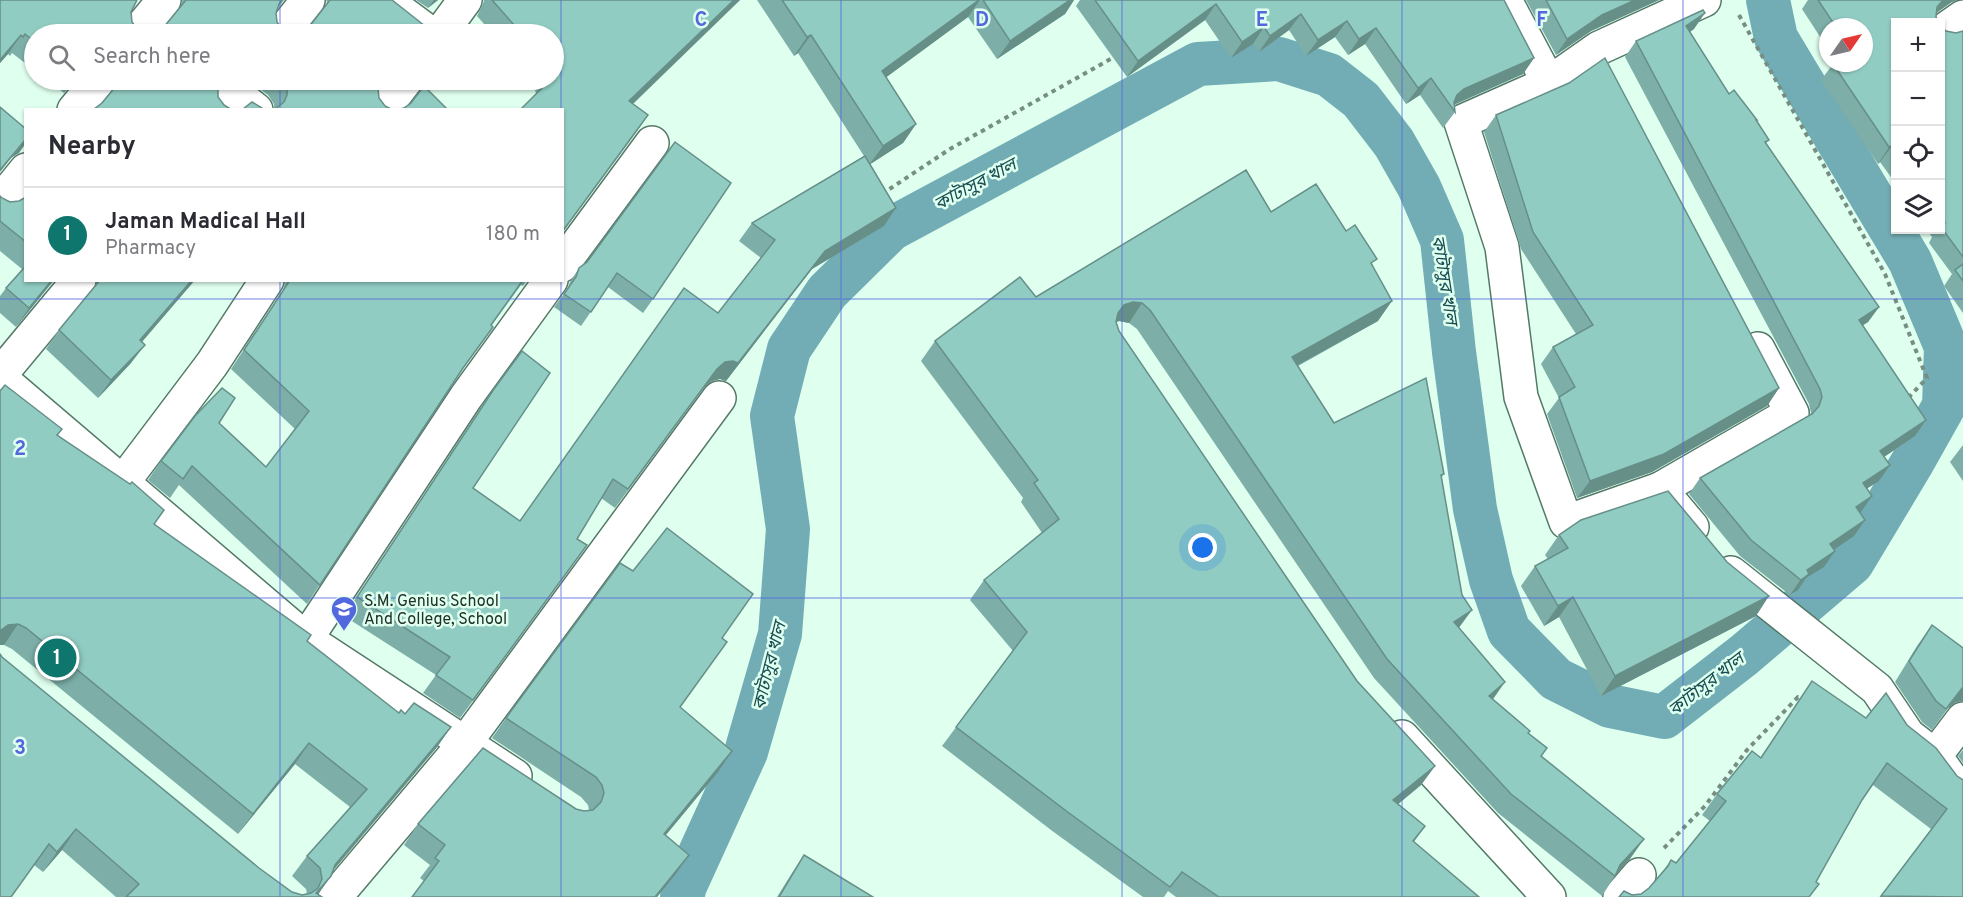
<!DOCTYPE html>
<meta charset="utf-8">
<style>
body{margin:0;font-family:Overpass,"Noto Sans Bengali",sans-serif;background:#f7f7f7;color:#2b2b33}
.controls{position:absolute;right:18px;top:18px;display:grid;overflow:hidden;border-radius:0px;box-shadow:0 2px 4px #0004}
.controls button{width:54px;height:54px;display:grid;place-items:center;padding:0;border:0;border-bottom:2px solid #e1e1e2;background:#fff;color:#2b2b33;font:30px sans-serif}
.compass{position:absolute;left:1819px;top:18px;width:54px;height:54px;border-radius:50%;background:#fff;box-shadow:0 2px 4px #0004;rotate:56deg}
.you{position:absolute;left:1203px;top:548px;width:21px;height:21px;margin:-15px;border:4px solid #fff;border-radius:50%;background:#1a73e8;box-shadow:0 0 0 9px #1a73e833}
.badge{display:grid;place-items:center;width:39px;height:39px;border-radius:50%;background:#0f766e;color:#fff;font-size:20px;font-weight:700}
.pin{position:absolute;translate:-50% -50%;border:3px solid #fff;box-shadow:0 2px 6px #0006}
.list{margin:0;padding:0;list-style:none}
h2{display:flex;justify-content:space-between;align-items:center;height:78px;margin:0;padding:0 24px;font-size:26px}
h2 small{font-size:20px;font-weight:400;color:#7c7c81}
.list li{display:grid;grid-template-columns:39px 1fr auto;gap:18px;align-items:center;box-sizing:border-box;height:96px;padding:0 24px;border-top:2px solid #e1e1e2}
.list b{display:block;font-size:22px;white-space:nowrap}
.list p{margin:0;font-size:20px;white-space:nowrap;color:#7c7c81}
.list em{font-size:20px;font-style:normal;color:#7c7c81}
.icon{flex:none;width:33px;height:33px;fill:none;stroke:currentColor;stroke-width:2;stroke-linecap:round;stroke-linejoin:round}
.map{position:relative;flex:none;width:1963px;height:897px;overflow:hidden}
.search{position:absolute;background:#fff;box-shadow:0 2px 4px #0004;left:24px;top:24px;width:540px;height:66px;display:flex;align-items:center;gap:15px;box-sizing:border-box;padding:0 21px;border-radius:33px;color:#7c7c81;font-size:22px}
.panel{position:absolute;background:#fff;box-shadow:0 2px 4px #0004;left:24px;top:108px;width:540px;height:174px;border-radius:0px}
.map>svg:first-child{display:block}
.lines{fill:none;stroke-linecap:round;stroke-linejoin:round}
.canal{stroke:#72adb5;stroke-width:44}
.minor-casing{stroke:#557968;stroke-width:36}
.path{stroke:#778e83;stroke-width:4;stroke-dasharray:4.5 4.5;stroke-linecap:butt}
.minor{stroke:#fff;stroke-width:33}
.wall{fill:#7dafa8}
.shaded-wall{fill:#668f88}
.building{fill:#91ccc3;stroke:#668f88;stroke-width:1.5}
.grid{fill:none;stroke:#5468de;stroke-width:1.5;stroke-opacity:0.55}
.labels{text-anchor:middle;stroke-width:5;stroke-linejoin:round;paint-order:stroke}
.poi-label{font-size:16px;fill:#213029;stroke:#dfffef;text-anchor:start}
.water-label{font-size:18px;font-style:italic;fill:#194d53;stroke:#dfffef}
.grid-label{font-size:20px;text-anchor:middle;font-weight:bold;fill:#5468de;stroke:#dfffef;stroke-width:5;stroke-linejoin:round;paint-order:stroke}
</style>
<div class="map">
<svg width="1963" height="897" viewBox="0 0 1963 897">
<rect width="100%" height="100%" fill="#dfffef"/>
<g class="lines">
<polyline class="canal" points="682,897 685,886 746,752 780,634 788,529 772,416 789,349 827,292 891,229 1198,64 1279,59 1329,75 1361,100 1394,143 1419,187 1442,240 1454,352 1475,509 1491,580 1509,631 1556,679 1610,706 1664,717 1744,655 1852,563 1912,463 1944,406 1946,347 1910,261 1776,38 1768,0"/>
<g class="minor-casing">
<g id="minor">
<polyline points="385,0 431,34"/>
<polyline points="1505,0 1549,83"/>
<polyline points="1943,31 1963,17"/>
<polyline points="136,34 164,0"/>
<polyline points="281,34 308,0"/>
<polyline points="440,34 465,0"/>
<polyline points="74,110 99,80"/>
<polyline points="223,110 236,94 256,110"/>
<polyline points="383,110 406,80"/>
<polyline points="0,202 26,170"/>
<polyline points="562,265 652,143"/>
<polyline points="0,375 79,280"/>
<polyline points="0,378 306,639 515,776"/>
<polyline points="123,482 212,364 267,280"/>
<polyline points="1660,489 1792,413 1758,349"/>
<polyline points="1692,527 1660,489 1566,522 1521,397 1502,247 1461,122 1549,83 1599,48 1704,0"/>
<polyline points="1731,573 1877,689 1908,735 1935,756 1953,781 1963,788"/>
<polyline points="306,639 466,397 551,280"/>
<polyline points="1402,737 1549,897"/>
<polyline points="1935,756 1963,719"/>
<polyline points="335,897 465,743 719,398"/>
<polyline points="1620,897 1639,875"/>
</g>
</g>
<g class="path">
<polyline points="1739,15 1885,274 1927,378 1908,398"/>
<polyline points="882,194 950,149 1116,56"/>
<polyline points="1664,848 1705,806 1747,750 1798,697 1803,699"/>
</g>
<use href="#minor" class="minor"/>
</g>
<g class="wall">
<polygon points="0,0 132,10 131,12 132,22 137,29 145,34 155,33 164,27 181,5 182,0 284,0 278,8 276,13 277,22 282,30 292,34 302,32 309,27 325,7 327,2 326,0 392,0 425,26 419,34 34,34 34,70 12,53 10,56 8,54 0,63"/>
<polygon points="416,0 438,0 428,8"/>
<polygon points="483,0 740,0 633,104 635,134 536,93 535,91 538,87 531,80 554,80 554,34 493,34 477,16 484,1"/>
<polygon points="757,0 1074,0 1065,14 997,59 968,17 886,77 916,124 903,143 870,164 896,208 884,226 812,269 726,381 720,379 712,381 704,387 615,508 601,498 577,539 587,545 460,718 423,693 436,675 344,616 481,408 522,351 473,488 520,521 718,313 761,258 739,241 752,223 864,156 798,53 794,56"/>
<polygon points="1080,0 1504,0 1534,58 1523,74 1454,105 1455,112 1443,128 1420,95 1406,104 1365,44 1348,55 1335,37 1306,56 1289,30 1259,52 1253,44 1231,58 1205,20 1127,77 1076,6"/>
<polygon points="1526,0 1659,0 1591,31 1556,55"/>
<polygon points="1808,0 1957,0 1896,22 1896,184 1880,162 1878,164 1821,80 1833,64 1864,63 1864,27 1828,27 1828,49 1802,9"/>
<polygon points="1941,26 1946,31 1956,33 1963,31 1963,313 1944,286 1952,274 1929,243 1932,237 1927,230 1941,230"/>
<polygon points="1694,29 1690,32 1729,94 1756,121 1769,140 1766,143 1879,307 1868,322 1863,325 1915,436 1884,457 1879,481 1867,488 1854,536 1833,550 1824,567 1806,578 1798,590 1790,595 1740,556 1689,494 1700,478 1810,415 1811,413 1809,404 1625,57 1636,41"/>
<polygon points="47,80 75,80 64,93"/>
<polygon points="248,80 383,80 378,88 379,98 385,106 274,109 274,104 268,95"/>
<polygon points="1496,115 1779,388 1767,406 1652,472 1577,498 1547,414 1559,398 1541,364 1553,347 1576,334 1521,249 1484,132"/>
<polygon points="675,142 653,299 643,313 608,287 581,326 554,307 567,290 570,282 579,268 587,262"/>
<polygon points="0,196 2,198 10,202 19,201 26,197 26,280 54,280 16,327 0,313 0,296 6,288 22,269 0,251"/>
<polygon points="1346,231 1373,265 1378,321 1298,366 1334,423 1444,474 1441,478 1459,628 1493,699 1528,733 1547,748 1541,757 1630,859 1616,874 1602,896 1498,813 1374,678 1137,329 1129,323 1119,321 1116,322 1119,331 1357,681 1435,766 1421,785 1398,804 1425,826 1414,842 1479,897 1176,897 1168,891 1164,897 1143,897 1051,830 942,746 1013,651 970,600 984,580 1042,533 1021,502 1023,498 921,361 935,341 1036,297"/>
<polygon points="97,280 195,280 142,342 131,363 98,398 46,349 59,330 97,284"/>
<polygon points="286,280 527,280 523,286 521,285 491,326 307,604 179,485 170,498 148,480 161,461 219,423 266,467 295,429 231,369 283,290"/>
<polygon points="58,435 154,524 307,641 399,713 405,714 451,727 437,747 333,870 331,876 318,894 322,897 116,897 62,850 43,872 34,865 2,657 259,868 292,892 302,895 307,894 306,889 292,876 307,856 350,807 295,764 238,834 12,649 4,645"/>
<polygon points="1963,445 1963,481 1950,462"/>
<polygon points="1559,535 1756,616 1601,696 1559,617 1544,626 1521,586 1535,566 1548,559 1545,555"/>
<polygon points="1932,625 1963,648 1963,701 1956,702 1948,708 1932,730 1922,722 1895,682 1917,646"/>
<polygon points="722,638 680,707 732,751 718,772 666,835 689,855 675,875 657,897 412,897 424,881 420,878 430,865 404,845 418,824 576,809 584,811 589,810 588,805 581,797 492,738 506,718"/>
<polygon points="1812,681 1866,718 1907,725 1936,748 1963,897 1880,897 1931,829 1873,785 1862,800 1816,882 1632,895 1641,894 1649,888 1660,875 1671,860 1676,863 1710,821 1702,815 1717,794 1760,758"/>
<polygon points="1963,750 1963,763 1958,756"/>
<polygon points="804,855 873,897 777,897 792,873"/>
</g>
<g class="shaded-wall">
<polygon points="434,0 438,0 428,8"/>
<polygon points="734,0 740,0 616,120 629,101"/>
<polygon points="979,0 980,0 968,17 869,90 882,71"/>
<polygon points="1070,0 1074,0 1065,14 997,59 1010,41"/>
<polygon points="1635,0 1659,0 1591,31 1556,55 1567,39 1602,15"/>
<polygon points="1943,0 1957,0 1952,2 1932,16 1927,22"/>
<polygon points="1216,4 1205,20 1127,77 1138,61"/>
<polygon points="1705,13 1694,29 1675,42 1686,26"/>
<polygon points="1301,14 1289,30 1259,52 1270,36"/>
<polygon points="1347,21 1335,37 1306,56 1318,40"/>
<polygon points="1264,27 1253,44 1231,58 1242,42"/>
<polygon points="1376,28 1365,44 1348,55 1359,39"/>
<polygon points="21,35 8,54 0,63 0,60"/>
<polygon points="811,35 798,53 794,56 807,37"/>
<polygon points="1534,58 1523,74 1453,105 1457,95 1464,89"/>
<polygon points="1431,78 1420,95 1406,104 1418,88"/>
<polygon points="73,80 75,80 64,93"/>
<polygon points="648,115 635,134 562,233 562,232"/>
<polygon points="916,124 903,143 869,165 883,146"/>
<polygon points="26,139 26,143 19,153 11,158 0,172 0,170"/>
<polygon points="1892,146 1880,162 1878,164 1889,147"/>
<polygon points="896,208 884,226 812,269 726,381 720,379 712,381 704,387 615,508 717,369 825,251"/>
<polygon points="52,280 54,280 16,327 29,308"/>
<polygon points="192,280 195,280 127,359 140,340"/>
<polygon points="1392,301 1378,321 1278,376 1292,357"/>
<polygon points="1133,302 1142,303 1129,323 1119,321 1110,325 1124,305"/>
<polygon points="1879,307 1868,322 1848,335 1859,320"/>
<polygon points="145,345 131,363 98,398 111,380"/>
<polygon points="1779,388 1767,406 1652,472 1577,498 1590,481"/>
<polygon points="1926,420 1915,436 1869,467 1880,451"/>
<polygon points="1890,465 1879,481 1852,498 1863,483"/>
<polygon points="1872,496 1861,512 1845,523 1856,507"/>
<polygon points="1865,520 1854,536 1819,560 1830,544"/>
<polygon points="587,545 574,563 460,718 473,700"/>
<polygon points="1835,551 1824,567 1806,578 1798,590 1790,595 1807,570"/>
<polygon points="1769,596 1756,616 1601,696 1615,676"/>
<polygon points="1573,597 1559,617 1544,626 1558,606"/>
<polygon points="1472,610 1458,629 1454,622"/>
<polygon points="18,624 4,645 0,645 0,631 8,625"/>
<polygon points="1505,682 1491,702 1489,696"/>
<polygon points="1963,687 1963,701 1956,702 1948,708 1932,730"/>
<polygon points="451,727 437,747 321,885 335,865"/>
<polygon points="309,743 295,764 238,834 253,814"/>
<polygon points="732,751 718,772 650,854 664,834"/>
<polygon points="1435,766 1421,785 1379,820 1393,800"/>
<polygon points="76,829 62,850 43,872 57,852"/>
<polygon points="1644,839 1630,859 1615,875 1620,865"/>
<polygon points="689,855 675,875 657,897 655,897"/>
<polygon points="331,876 317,896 313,897"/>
</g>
<g class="building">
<polygon points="0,0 137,0 131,12 132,22 137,29 145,34 155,33 164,27 186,0 282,0 279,4 276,13 277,22 282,30 292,34 302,32 309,27 330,0 392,0 425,26 418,34 34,34 34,41 25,34 23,37 21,35 0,60"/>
<polygon points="492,0 734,0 629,101 648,115 562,232 562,110 520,110 550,80 554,80 554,34 522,34"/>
<polygon points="782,0 979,0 882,71 916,124 883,146 811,35 807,37"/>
<polygon points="983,0 1070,0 1010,41"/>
<polygon points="1095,0 1504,0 1534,58 1464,89 1457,95 1454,102 1455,112 1431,78 1418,88 1376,28 1359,39 1347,21 1318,40 1301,14 1270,36 1264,27 1242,42 1216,4 1138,61"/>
<polygon points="1546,0 1635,0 1602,15 1567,39"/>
<polygon points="1818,0 1943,0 1937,7 1936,17 1938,22 1896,22 1896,151 1892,146 1889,147 1833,64 1834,63 1864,63 1864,27 1836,27"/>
<polygon points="1703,10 1705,13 1686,26 1729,94 1734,90 1757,120 1756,120 1769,140 1765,142 1879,307 1859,320 1926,420 1880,451 1890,465 1863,483 1872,496 1856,507 1865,520 1830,544 1835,551 1807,570 1809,574 1801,580 1751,540 1700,478 1812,414 1819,406 1822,397 1820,389 1636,41"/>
<polygon points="1941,26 1946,31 1956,33 1963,31 1963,257 1941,227 1941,226 1945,223 1941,216"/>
<polygon points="1605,58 1779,388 1664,454 1590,481 1559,397 1575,387 1553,347 1593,325 1533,232 1496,115 1569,83"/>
<polygon points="121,80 222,80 218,89 218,97 224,105 232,110 87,110 94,109 102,103"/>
<polygon points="283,80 382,80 378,88 379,98 385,106 393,110 268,110 275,109 284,102 287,95 287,85"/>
<polygon points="424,86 448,110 397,110 404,108 411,103"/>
<polygon points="252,102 265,110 234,110 243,109"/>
<polygon points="0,107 26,129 26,139 0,170"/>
<polygon points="675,142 731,183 653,299 617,273 591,312 564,294 576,277 579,268 587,262"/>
<polygon points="865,156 896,208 825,251 738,363 733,361 725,362 717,369 628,489 613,479 577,539 587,545 473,700 436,675 450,657 357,597 494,389 522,351 550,373 473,488 520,521 684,288 718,313 775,240 752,223"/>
<polygon points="1246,170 1271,212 1316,184 1346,231 1355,225 1377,259 1371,263 1392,301 1292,357 1334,423 1426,378 1444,474 1441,475 1462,595 1472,610 1454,622 1505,682 1489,696 1530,731 1528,733 1547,748 1541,756 1644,839 1620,865 1615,876 1511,794 1387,659 1150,310 1142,303 1133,302 1124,305 1118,313 1116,322 1119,331 1357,681 1435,766 1393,800 1425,826 1413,841 1479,897 1219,897 1182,872 1170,887 1065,810 956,727 1027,632 984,580 1059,519 1034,483 1038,480 935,341 1020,277 1036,297"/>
<polygon points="0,196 2,198 10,202 19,201 26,197 26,242 0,221"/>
<polygon points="1963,264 1963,281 1955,270"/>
<polygon points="26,266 26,280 52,280 29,308 6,288"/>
<polygon points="100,280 192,280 140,340 145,345 111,380 59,330"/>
<polygon points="290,280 523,280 491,325 493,327 463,368 320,585 192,466 183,479 161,461 195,416 222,388 235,398 219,423 266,467 309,411 244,350"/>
<polygon points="5,385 62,429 57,435 130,484 132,482 164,510 154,524 311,635 307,641 399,713 401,710 405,714 414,703 451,727 335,865 331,876 316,893 322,897 126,897 139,884 76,829 57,852 49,844 11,897 0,897 0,654 2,657 259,868 292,892 302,895 311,893 318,888 322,879 320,868 307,856 367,789 309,743 253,814 26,628 18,624 8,625 0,631 0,391"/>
<polygon points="1668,491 1727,562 1769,596 1615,676 1573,597 1558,606 1535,566 1568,548 1559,535 1581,520"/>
<polygon points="667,528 753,594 722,638 727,642 680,707 732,751 664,834 689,855 655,897 412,897 439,861 435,858 445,845 418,824 483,748 576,809 584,811 593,810 601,802 604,793 602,785 596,777 506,718 620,563 633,571"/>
<polygon points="1932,625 1963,648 1963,687 1946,709 1936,701 1909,661"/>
<polygon points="1812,681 1866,718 1886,693 1907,725 1936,748 1957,776 1963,780 1963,897 1881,896 1947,809 1887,763 1862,800 1816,882 1819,884 1809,897 1619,897 1624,891 1632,895 1641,894 1649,888 1668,866 1671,860 1676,863 1726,801 1717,794 1752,751 1761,758"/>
<polygon points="804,855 873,897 779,897"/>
</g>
<path class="grid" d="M 280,0 L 280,34M 561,0 L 561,110M 841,0 L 841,897M 1122,0 L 1122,897M 1402,0 L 1402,897M 1683,0 L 1683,897M 280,80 L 280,110M 280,280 L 280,897M 561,280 L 561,897M 0,299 L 1963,299M 0,598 L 1963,598"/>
<defs>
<g id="school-pin" transform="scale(1.35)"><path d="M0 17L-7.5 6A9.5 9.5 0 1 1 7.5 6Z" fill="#5468de" stroke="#dfffef"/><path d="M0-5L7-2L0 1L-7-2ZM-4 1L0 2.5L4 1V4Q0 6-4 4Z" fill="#fff"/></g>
</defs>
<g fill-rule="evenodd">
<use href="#school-pin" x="344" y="609"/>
</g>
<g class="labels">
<g class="poi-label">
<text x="364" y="606">S.M. Genius School<tspan x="364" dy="18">And College, School</tspan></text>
</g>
<g class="water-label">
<text transform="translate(975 184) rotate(-28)" y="6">কাটাসুর খাল</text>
<text transform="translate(1445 280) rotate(81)" y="6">কাটাসুর খাল</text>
<text transform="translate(769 666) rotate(-76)" y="6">কাটাসুর খাল</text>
<text transform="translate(1706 684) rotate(-38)" y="6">কাটাসুর খাল</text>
</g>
</g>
<g class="grid-label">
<text x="701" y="26">C</text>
<text x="982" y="26">D</text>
<text x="1262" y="26">E</text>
<text x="1542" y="26">F</text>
<text x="20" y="455">2</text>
<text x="20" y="754">3</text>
</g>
</svg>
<div class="controls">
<button>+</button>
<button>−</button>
<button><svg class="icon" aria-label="locate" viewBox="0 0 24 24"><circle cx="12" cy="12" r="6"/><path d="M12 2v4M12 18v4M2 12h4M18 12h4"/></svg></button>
<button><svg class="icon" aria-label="layers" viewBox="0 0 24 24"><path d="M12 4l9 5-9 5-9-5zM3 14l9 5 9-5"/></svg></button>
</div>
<svg class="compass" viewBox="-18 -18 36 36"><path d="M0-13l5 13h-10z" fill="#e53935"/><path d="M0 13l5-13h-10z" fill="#7c7c81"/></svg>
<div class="you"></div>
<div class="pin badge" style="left:57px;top:658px">1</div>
<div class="search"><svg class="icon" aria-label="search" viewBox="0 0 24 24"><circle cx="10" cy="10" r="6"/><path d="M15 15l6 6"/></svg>Search here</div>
<section class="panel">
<h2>Nearby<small></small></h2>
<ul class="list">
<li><span class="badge">1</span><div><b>Jaman Madical Hall</b><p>Pharmacy</p></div><em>180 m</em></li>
</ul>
</section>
</div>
